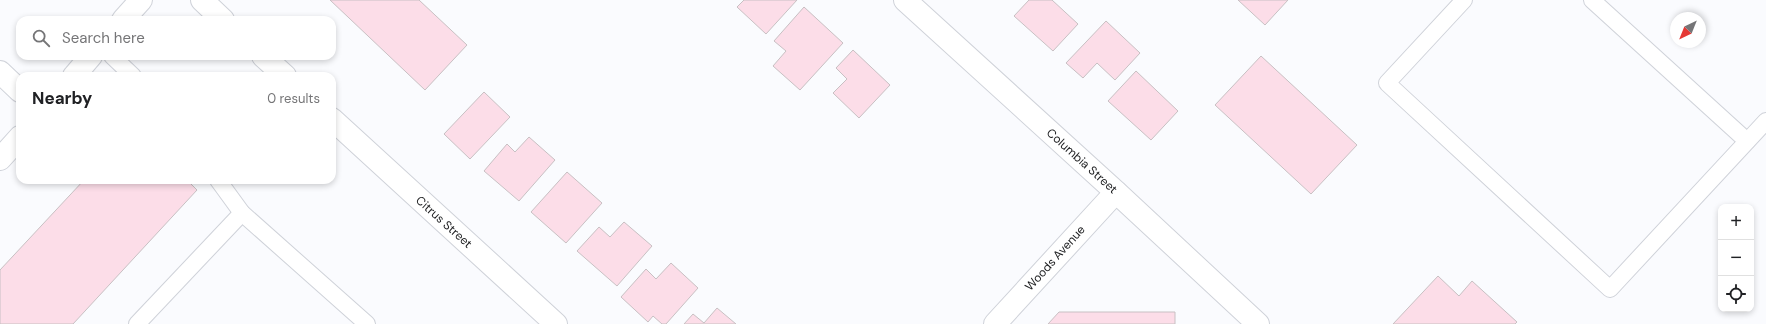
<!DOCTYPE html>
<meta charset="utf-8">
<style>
body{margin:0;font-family:"DM Sans",sans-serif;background:#f2f2f2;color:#202124}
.controls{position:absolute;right:12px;bottom:12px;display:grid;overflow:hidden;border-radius:8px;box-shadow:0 2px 6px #0003}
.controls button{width:36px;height:36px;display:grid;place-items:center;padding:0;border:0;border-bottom:1px solid #e0e0e0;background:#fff;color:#202124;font:20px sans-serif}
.compass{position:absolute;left:1670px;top:12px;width:36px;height:36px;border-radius:50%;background:#fff;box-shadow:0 2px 6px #0003;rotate:223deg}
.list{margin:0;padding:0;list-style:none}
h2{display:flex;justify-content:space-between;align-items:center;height:52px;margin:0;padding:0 16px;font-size:17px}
h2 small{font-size:13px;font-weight:400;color:#757577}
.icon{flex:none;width:22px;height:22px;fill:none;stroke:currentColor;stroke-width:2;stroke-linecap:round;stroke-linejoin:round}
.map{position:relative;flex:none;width:1766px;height:324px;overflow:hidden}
.search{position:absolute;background:#fff;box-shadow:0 2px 6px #0003;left:16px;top:16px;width:320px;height:44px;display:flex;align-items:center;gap:10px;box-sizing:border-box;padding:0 14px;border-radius:12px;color:#757577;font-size:15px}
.panel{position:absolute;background:#fff;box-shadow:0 2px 6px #0003;left:16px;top:72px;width:320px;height:112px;border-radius:12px}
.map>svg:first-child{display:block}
.building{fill:#fcdde8;stroke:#c8c0c3}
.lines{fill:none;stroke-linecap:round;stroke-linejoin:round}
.lane-casing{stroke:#cfd2d9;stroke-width:18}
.street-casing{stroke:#cfd2d9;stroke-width:24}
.secondary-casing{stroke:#cfd2d9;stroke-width:24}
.lane{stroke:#fff;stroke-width:16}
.street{stroke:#fff;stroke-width:22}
.secondary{stroke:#fff;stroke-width:22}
.labels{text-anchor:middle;stroke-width:3;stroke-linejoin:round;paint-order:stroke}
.street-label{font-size:12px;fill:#1a1b1d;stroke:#fff}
</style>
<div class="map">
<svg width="1766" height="324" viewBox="0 0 1766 324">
<rect width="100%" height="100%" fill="#fafbfe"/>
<g class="building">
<polygon points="330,0 419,0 467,45 425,90"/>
<polygon points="744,0 797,0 766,34 737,7"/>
<polygon points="1029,0 1052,0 1078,24 1053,51 1014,16"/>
<polygon points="1238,0 1288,0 1265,25"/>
<polygon points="804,7 843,43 800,90 773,66 786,51 774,41"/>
<polygon points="1106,21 1140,53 1115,80 1097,63 1083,78 1066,63"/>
<polygon points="853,50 890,85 859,118 833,93 847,79 836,68"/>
<polygon points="1261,56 1357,145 1311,194 1215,105"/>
<polygon points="1136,71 1178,111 1151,140 1108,101"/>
<polygon points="484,92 510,117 470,159 444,134"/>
<polygon points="529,137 555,160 519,201 484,171 507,144 515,152"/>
<polygon points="567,172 602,203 566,243 531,212"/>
<polygon points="84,180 187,180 197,190 73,324 0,324 0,270"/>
<polygon points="624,222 652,246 617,286 577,251 599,227 610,237"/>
<polygon points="671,263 698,288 666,324 662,324 653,316 648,322 621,297 646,269 656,279"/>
<polygon points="1438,276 1459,296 1472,281 1517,322 1515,324 1393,324"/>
<polygon points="717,308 736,324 684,324 693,314 704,323"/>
<polygon points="1059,312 1175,312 1175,324 1048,324"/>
</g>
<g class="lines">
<g class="lane-casing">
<g id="lane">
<polyline points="1464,0 1387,83 1610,289 1766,121"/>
<polyline points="1592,0 1747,141"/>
<polyline points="112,56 133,76"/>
<polyline points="218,180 242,213 367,324"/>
<polyline points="137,324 242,213"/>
</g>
</g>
<g class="street-casing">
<g id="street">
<polyline points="202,0 223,20"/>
<polyline points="905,0 1116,192 1258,324"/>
<polyline points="263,56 285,76"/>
<polyline points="0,72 20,91"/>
<polyline points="332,119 556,324"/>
<polyline points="995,324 1116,192"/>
</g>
</g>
<g class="secondary-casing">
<g id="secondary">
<polyline points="123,20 141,0"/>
<polyline points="74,76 91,56"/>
<polyline points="0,159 20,137"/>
</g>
</g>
<use href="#lane" class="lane"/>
<use href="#street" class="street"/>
<use href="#secondary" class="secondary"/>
</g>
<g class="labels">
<g class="street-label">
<text transform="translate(1082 161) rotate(42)" y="4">Columbia Street</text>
<text transform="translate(444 222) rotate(42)" y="4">Citrus Street</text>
<text transform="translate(1055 258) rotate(-48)" y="4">Woods Avenue</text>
</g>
</g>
</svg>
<div class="controls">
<button>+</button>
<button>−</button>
<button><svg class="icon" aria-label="locate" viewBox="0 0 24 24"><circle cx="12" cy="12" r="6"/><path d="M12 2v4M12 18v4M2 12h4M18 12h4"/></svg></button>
</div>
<svg class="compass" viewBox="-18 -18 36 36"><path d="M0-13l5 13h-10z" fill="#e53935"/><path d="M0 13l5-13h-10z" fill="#757577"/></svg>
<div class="search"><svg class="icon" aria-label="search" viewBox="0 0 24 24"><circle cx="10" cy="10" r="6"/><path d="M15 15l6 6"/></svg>Search here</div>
<section class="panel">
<h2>Nearby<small>0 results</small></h2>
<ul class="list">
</ul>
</section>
</div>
